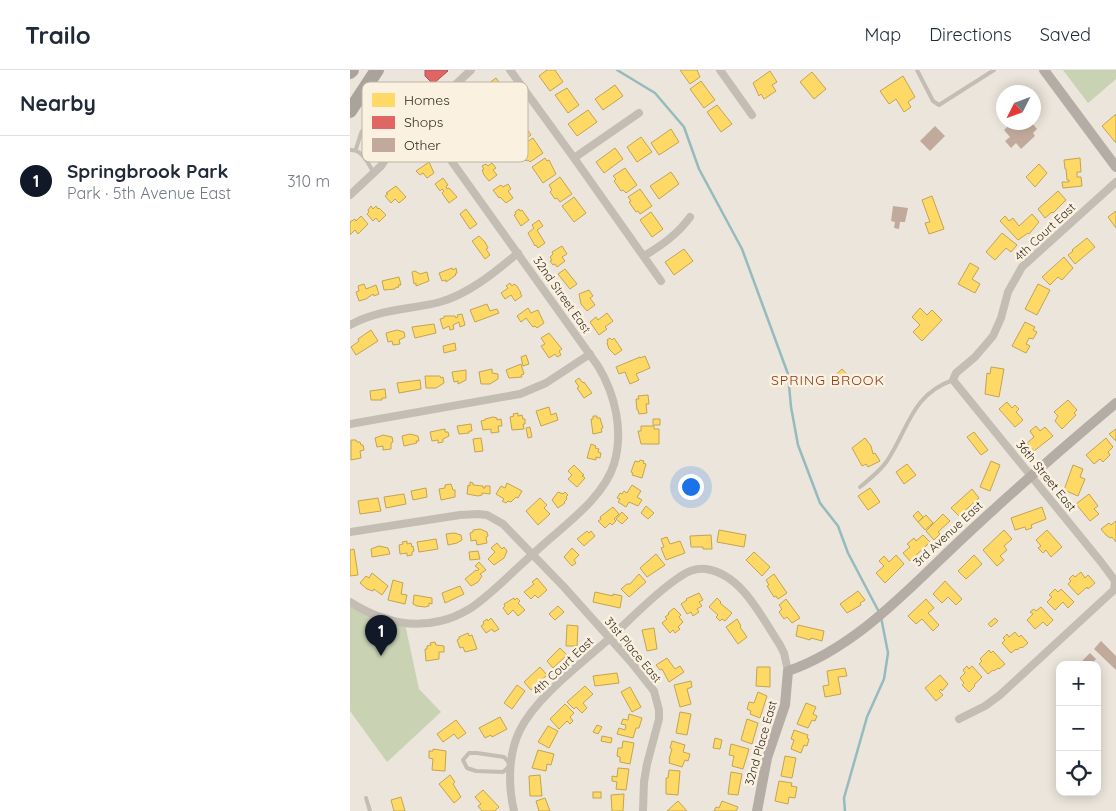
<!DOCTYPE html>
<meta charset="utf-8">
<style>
body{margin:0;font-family:Quicksand,sans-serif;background:#f2f2f3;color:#1f2937}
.controls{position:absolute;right:15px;bottom:15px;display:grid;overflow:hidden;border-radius:10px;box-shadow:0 2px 12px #0003}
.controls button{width:45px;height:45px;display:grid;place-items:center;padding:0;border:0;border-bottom:1px solid #e0e1e3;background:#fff;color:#1f2937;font:25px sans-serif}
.compass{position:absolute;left:646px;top:15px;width:45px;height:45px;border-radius:50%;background:#fff;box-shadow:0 2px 12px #0003;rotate:228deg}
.you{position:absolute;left:340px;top:416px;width:18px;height:18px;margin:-12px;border:4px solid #fff;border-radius:50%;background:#1a73e8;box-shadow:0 0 0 8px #1a73e833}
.badge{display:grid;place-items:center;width:32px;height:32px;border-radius:50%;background:#111827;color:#fff;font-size:16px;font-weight:700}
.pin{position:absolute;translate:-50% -41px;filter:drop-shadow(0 1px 2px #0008)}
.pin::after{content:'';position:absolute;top:26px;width:18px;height:15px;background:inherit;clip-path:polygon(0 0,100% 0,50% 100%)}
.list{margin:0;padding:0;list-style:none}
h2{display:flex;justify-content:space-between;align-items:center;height:65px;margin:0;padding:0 20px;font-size:21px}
h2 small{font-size:16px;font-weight:400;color:#747a83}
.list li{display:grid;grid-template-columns:32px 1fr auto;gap:15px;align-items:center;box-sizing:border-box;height:90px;padding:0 20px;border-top:1px solid #e0e1e3}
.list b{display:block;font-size:19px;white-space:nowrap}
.list p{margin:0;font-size:16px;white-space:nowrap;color:#747a83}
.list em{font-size:16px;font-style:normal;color:#747a83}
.icon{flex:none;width:28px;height:28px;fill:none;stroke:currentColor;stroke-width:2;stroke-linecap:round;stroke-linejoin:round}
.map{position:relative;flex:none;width:766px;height:741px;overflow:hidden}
header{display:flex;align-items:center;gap:30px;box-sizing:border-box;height:70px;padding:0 25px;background:#fff;border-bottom:1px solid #e0e1e3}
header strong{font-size:24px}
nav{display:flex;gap:28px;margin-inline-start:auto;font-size:18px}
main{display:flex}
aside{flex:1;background:#fff}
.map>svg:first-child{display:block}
.green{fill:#c9d2b3}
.homes{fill:#ffd966;stroke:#c2a452}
.shops{fill:#e06666;stroke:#ac5452}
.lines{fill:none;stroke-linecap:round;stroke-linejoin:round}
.stream{stroke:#95bbbe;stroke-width:2.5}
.building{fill:#c1aa9b}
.lane{stroke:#c4bdb4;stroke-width:4}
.street{stroke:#c4bdb4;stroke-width:8}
.secondary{stroke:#b5ada5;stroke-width:10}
.highway{stroke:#aaa39b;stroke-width:14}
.labels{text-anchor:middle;stroke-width:5;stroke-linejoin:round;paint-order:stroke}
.street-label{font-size:12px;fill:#342a23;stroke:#faf1e0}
.neighbourhood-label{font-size:14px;letter-spacing:1px;fill:#893c16;stroke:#faf1e0}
.key{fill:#faf1e0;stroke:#bfb5a7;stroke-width:1}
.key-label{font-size:14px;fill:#342a23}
</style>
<header>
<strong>Trailo</strong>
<nav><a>Map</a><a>Directions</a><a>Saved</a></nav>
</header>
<main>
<aside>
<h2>Nearby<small></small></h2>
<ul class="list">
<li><span class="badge">1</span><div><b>Springbrook Park</b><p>Park · 5th Avenue East</p></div><em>310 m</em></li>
</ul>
</aside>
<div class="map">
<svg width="766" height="741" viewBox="0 0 766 741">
<rect width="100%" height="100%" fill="#ebe5db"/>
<g class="green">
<polygon points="713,0 766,0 766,9 738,33"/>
<polygon points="0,532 55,554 69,619 91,642 37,692 0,641"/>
</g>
<g class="homes">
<polygon points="197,0 205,0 213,12 200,21 189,6"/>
<polygon points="330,0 347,0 350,7 340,14"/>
<polygon points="420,1 427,12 422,15 426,21 414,29 411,24 409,26 403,13"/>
<polygon points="462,2 476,19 464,29 450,12"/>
<polygon points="553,6 565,27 558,32 561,37 554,42 546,29 539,34 530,21"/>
<polygon points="146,8 156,22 138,35 128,21"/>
<polygon points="351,11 365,30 354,38 340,19"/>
<polygon points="265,15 273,26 253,40 245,29"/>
<polygon points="217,18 229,35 218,43 205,25"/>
<polygon points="367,35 382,54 371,62 357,42"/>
<polygon points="238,40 247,52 227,66 218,54"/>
<polygon points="766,44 766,73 752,56"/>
<polygon points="170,49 181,65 169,74 157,57"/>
<polygon points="321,59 329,72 309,85 301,73"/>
<polygon points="291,67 302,82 287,92 277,77"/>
<polygon points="183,68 193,83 180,92 178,90 176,91 169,82 172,80 169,77"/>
<polygon points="265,78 273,89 254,103 246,92"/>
<polygon points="195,88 197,91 199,90 206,104 193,113 182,97"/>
<polygon points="730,88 731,102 727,102 727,107 731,107 732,116 713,118 712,112 719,112 719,110 717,110 716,99 715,99 714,90"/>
<polygon points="79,92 84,103 77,108 73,103 70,105 66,101"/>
<polygon points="142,93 146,98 143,100 147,105 139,111 134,105 132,100 134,99 132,96 136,94 138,96"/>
<polygon points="689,94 697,103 685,117 676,107"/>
<polygon points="275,98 287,115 276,123 273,120 271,121 264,111 266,109 263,106"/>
<polygon points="321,102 329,114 309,129 300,116"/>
<polygon points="210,107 222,124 210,132 207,128 205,129 200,122 202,120 199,115"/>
<polygon points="93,108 98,115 96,116 97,119 99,118 107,127 99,133 92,123 94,121 92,119 90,121 85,114"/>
<polygon points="158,114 161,119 158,121 163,128 156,133 150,127 149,128 143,120 151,115 153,117"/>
<polygon points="46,116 56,127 49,133 45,129 41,133 35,126 38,124 36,123"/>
<polygon points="290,119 302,136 290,144 288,141 286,142 279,132 281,131 278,127"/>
<polygon points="708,121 716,130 703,143 702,142 695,148 688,139"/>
<polygon points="582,126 594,159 579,164 575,153 580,152 572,130"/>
<polygon points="224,127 236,143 224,152 212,136"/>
<polygon points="21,136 23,139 26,136 28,139 29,138 36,145 29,152 26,148 23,151 17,144 19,142 18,140"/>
<polygon points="116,139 127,154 120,159 110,144"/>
<polygon points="169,139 170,141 172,140 179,150 171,156 164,145 166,144 165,142"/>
<polygon points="766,141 766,158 758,147"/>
<polygon points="301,142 313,159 302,167 290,150"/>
<polygon points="682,144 689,152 679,164 678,163 668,170 650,151 655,146 659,151 663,148 669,156"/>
<polygon points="11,146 18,154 8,164 5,160 0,165 0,152 5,149 6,151"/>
<polygon points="189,150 193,156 187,160 195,173 188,178 186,175 185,176 178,163 184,158 182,155"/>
<polygon points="652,163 667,175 661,182 656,178 645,190 636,182"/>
<polygon points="129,166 135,172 138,178 136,179 140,185 135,189 122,171"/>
<polygon points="737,168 745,177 725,194 718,185 723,181 722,180"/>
<polygon points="212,176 217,184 212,187 215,191 207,197 205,194 203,195 200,191 202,190 200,187 203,184 202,182"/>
<polygon points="334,179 343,191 324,205 315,192"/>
<polygon points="714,187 723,198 712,210 708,207 700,215 692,207"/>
<polygon points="620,193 629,198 622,209 630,214 625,223 608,214"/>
<polygon points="102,198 103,200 106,198 107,203 105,204 106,205 96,212 96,210 92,211 89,203"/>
<polygon points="215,199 227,214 220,219 208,204"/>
<polygon points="65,201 70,204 77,202 79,211 66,216 66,213 64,214 62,202"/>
<polygon points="49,207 51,215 48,215 49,217 45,218 45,219 34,220 32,211"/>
<polygon points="160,213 162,216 164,214 167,216 171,223 170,223 172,226 165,231 161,225 155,229 151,223 158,218 156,216"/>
<polygon points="14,214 16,219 26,215 29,224 24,226 23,224 16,229 9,231 6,222 9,221 8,216"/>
<polygon points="688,214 700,220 687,245 675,239"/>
<polygon points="239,220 243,226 240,228 245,235 237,241 231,234 229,224"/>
<polygon points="137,234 140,241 147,239 149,243 125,252 120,240"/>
<polygon points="178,238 181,243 188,240 194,253 187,258 185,256 183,257 176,248 171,252 167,246"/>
<polygon points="570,238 577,245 582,240 592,250 572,271 563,262 570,255 562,247"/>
<polygon points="257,243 263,251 255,257 257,259 249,265 240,252 246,247 248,250"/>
<polygon points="112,244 115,255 110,257 109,252 103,255 104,259 100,260 99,256 93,259 90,249 94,248 94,246 105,246 106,248 108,247 107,245"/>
<polygon points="675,252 685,257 683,260 687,262 683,269 679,268 676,274 680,276 676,283 662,276"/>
<polygon points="84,254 86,263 65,268 62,257"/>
<polygon points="21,260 28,271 6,285 1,277 9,271 8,269"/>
<polygon points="47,260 54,262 55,267 49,270 50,274 43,275 42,271 38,272 36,263"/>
<polygon points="199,263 212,279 209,281 211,285 207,287 205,284 199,288 191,276 195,274 191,268"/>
<polygon points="260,268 262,270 264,268 272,280 265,285 259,279 257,273 258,272 257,270"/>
<polygon points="105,273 106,280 94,283 93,276"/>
<polygon points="176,285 179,294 173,296 171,287"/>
<polygon points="295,286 300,298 286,304 289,310 280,314 275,302 269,304 266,297 290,287 290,288"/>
<polygon points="171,294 174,304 171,305 172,307 159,308 156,300"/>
<polygon points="641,297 654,299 649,327 635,324 637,303 640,304"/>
<polygon points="142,299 142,303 148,304 148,309 140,314 131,314 129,302"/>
<polygon points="492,299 500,308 491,316 489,314 486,317 480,310"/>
<polygon points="116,300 116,310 108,314 108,311 104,312 102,302"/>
<polygon points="75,306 90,306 91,308 93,307 94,313 86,318 76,318"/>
<polygon points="229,308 233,313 234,312 242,323 234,328 227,318 229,317 225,311"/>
<polygon points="70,310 71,319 49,323 47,313"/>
<polygon points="35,319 36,328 32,328 32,330 21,330 20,321"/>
<polygon points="298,325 299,334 296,334 297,343 289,344 288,340 287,340 286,329 289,329 288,326"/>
<polygon points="718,330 727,340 724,343 726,345 712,359 705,351 708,346 704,342"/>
<polygon points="657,332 662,338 665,335 669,339 666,342 673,350 665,357 649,339"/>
<polygon points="199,337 201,345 206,343 208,350 191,356 186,341"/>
<polygon points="168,343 168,346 172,345 173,349 175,349 175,354 173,354 174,359 162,360 160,347 164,346 163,344"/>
<polygon points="243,346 247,346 247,348 250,348 253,358 251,359 252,362 243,364 241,349 243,349"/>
<polygon points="143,347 147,348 147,350 151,349 152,356 148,356 149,362 141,363 141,359 133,360 131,351 135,350 135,349"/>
<polygon points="303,349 310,349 310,355 304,355 304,359 309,359 309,374 291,374 288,361 291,361 291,356 303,356"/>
<polygon points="121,354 122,361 119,361 119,363 109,364 107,356"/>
<polygon points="686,356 690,361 695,357 703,366 684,381 677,373 684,367 680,361"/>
<polygon points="180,357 182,367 178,368 176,358"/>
<polygon points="95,359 95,362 98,362 99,366 93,369 93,372 88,373 88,370 82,371 80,362"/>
<polygon points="766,359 766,371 759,364"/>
<polygon points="624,362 638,380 631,385 617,367"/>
<polygon points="60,364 68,366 69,371 66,371 67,373 54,376 52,366"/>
<polygon points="33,365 42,367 43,372 41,373 41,379 33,380 33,376 27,377 25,368"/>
<polygon points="131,368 133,381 125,382 123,369"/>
<polygon points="515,368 521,376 523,384 525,383 530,391 518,397 516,394 512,396 502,378"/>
<polygon points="756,368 763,377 758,382 760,385 753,392 750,389 744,394 736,385"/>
<polygon points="1,370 6,370 7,372 10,372 11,375 13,375 14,380 10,381 11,388 1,390"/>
<polygon points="241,374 246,376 245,378 249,379 248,382 251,383 250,388 246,387 246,390 237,388"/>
<polygon points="290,390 294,391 293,393 296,394 292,408 282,405 283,403 281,402 285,391 289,392"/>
<polygon points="641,391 650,395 640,421 630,417"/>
<polygon points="557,394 566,405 554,414 546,402"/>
<polygon points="224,395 234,405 232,406 235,408 227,417 218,409 222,405 218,401"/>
<polygon points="723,395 733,399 730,407 735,409 728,426 714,420"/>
<polygon points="120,412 123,413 123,415 133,416 133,418 135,418 135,416 140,416 140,424 132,423 132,425 128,426 117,424 118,415 120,416"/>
<polygon points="157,413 172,421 168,428 166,427 161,432 158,431 156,433 152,431 154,429 146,424 151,416 155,418"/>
<polygon points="101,414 103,420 105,420 105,427 91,430 89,419 95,418 95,415"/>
<polygon points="282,415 291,421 287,427 292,430 288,436 279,432 276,437 268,432 270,429 267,428 270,423 272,424 274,421 277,423"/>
<polygon points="76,418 77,427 63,430 61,421"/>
<polygon points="520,418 530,432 518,440 508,426"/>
<polygon points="622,419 629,428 609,446 601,438"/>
<polygon points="208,422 213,424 215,422 218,425 216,427 217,429 214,432 215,433 208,438 202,430"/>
<polygon points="54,424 56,434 36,438 34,427"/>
<polygon points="739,424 748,436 744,439 749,444 740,451 726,434"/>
<polygon points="28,428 31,441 10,444 8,431"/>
<polygon points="190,428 197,435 194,438 200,444 188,455 176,441"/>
<polygon points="296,436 304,443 298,449 291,443"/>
<polygon points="263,437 269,444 264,449 266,451 262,455 260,453 255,458 248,451 251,449 250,447"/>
<polygon points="692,437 696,449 681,455 682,458 676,460 675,457 665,460 661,448"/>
<polygon points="568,441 573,447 568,452 563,446"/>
<polygon points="272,442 278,448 272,454 266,449"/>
<polygon points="593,444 600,451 588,462 590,464 584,470 576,461"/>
<polygon points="576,445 583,453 575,460 568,452"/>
<polygon points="766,451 766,472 762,467 760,468 756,465 751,459 759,453 761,455"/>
<polygon points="130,459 137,462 138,466 136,467 137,473 127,475 126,470 121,471 120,463 123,462 123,460"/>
<polygon points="369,460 396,465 394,477 367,472"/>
<polygon points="654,460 662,469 654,476 657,480 650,486 654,490 647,496 633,480"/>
<polygon points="697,460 712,477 701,487 696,480 693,483 688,478 691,476 686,470"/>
<polygon points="237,461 239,463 241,461 245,466 234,476 227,469"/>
<polygon points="104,463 111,465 112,470 107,473 98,475 96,464"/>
<polygon points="361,465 362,479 353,479 353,477 341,477 340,466"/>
<polygon points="573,465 580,472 560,491 553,483 560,477 557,474 564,468 566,471"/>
<polygon points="317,467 320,474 330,471 335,483 316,490 311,478 314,477 311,469"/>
<polygon points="86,469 88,479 69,482 67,472"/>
<polygon points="57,471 57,474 61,473 62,477 63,476 64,481 62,482 62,485 57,486 57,483 50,484 49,475 53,474 52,472"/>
<polygon points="147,473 152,479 154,477 157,481 154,488 144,495 138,489 145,482 141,478"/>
<polygon points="29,476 38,478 40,484 22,487 21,479"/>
<polygon points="222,478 229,485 224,490 226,493 222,496 214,487"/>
<polygon points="4,479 8,505 0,506 0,480"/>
<polygon points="128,481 130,489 120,490 119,482"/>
<polygon points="404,482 420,497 412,506 396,490"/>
<polygon points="306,484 315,495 297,507 290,498"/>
<polygon points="546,485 554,494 535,513 526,503 534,496 529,491 534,486 539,492"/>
<polygon points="624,485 632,494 616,509 608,501"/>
<polygon points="129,492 136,500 130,504 132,506 128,512 121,516 115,509 126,500 127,501 129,499 125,496"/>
<polygon points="731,502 735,508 738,505 745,513 738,519 737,517 728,525 718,514 721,511 719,509 723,505 725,507"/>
<polygon points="22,503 38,516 32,525 24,519 23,521 17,519 10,513 16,506 19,508"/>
<polygon points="289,504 296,512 279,527 271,519 277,514 280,514"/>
<polygon points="424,504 437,523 428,529 426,526 424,527 417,516 419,515 416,510"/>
<polygon points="187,508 197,520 188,528 185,525 181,529 174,522 184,514 182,512"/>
<polygon points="43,510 53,513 51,524 57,525 55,534 38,530"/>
<polygon points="595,511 612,529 606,535 598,527 592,533 583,524"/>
<polygon points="110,516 114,524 95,533 92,523"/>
<polygon points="705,519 708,522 711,519 724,532 718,538 713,532 705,540 697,532 702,527 699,525"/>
<polygon points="508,521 515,530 510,533 511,535 497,543 490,534"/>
<polygon points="245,522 263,526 263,524 272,526 270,538 243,532"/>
<polygon points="349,523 353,530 349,532 352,536 347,539 349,542 343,546 341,542 337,544 331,534 337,530 336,529"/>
<polygon points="64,525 82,528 82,534 79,533 79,536 75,537 67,536 63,534"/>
<polygon points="164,528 165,530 167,528 170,531 168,533 175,540 168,546 163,540 158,545 153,538 155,536 154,534"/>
<polygon points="367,528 371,532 370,533 382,543 375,551 372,549 370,551 366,547 368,545 359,537"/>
<polygon points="436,529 450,548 442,553 437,547 434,549 429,542 432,539 429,535"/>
<polygon points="576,529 584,538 578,543 589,555 583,561 572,549 566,554 558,546"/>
<polygon points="208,536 214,542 205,550 199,544"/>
<polygon points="691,537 703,550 697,556 693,552 685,559 677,550 683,544 680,542 684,539 686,541"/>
<polygon points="324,538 331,545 329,547 333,552 328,557 330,559 325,563 323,560 320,563 312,553 317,549 315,547 319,544 318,543"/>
<polygon points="141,548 149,559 144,562 142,559 136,563 131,556 134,554 133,552 137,549 138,551"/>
<polygon points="645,548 648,551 641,557 638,554"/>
<polygon points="387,549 391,556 390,557 397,567 388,574 376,557"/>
<polygon points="217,555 228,556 227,576 216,576"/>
<polygon points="448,555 474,561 472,571 461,568 460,570 446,566"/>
<polygon points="304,558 307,579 297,581 292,560"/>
<polygon points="665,562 669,567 671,565 678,573 672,578 671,577 667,580 666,579 661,583 652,573 655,570 653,568 657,564 659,567"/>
<polygon points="118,563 119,566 122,565 127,579 115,582 113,577 110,578 107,570 109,569 109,567"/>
<polygon points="85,572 86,575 94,576 94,582 89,582 89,589 76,591 75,579 77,579 77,576 81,575 80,573"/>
<polygon points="210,578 217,585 203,598 197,591"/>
<polygon points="639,580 641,583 643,581 655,594 649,599 648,598 644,601 643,600 638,604 629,594 632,591 630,589"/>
<polygon points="317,588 325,599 330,596 334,602 319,612 312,599 310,600 306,595"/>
<polygon points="617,596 619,599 622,596 632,607 624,615 625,616 619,622 612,615 614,613 610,608 615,603 613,600"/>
<polygon points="190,597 197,605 181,620 174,612"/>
<polygon points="407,597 420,597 420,617 406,616"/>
<polygon points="495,598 497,606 488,607 491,624 475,627 473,616 479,615 477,601"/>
<polygon points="267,603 269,613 245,616 243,606"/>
<polygon points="590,605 598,614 592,621 591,619 589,621 593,625 586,631 575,618"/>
<polygon points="341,611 342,617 337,619 341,634 330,637 324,615"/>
<polygon points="167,615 175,621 162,639 154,633"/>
<polygon points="235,616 243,624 233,633 237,638 232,643 226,637 224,639 217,632"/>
<polygon points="280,617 291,637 282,642 271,622"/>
<polygon points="408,622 417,626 410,648 400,644 401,641 397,639 399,632 404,633"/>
<polygon points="456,633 466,637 463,644 467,646 465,651 462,650 458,658 447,654"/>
<polygon points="215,634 224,643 220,647 223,651 220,654 217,651 209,659 200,649"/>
<polygon points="330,642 341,644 337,665 326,663"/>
<polygon points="279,644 292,648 289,658 286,658 283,668 267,664 269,658 275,660 276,655 271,654 273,649 278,650"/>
<polygon points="150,647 157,659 142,667 141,665 135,668 129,658"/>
<polygon points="397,649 408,653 402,674 391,670"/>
<polygon points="106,650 116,663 108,669 104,664 93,672 87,664"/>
<polygon points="247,655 252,657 248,664 243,662"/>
<polygon points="198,656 208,661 199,678 188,672"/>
<polygon points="444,660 458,665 457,668 459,669 457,676 454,675 451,683 441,679 444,670 441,669"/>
<polygon points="252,666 262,668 261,673 251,671"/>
<polygon points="365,668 372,670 370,679 363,678"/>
<polygon points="273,671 284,673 280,694 270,692 270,687 267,686 268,678 272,678"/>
<polygon points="322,671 335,675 333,682 340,684 338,691 335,690 332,697 319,693 320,689 319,689 322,679 320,678"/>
<polygon points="381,674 399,679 393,699 382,696 384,686 379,685"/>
<polygon points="83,679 96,681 95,701 82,700 83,689 79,688 79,681 83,681"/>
<polygon points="188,680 204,684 201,695 197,694 196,701 182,698"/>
<polygon points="435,686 446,688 442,708 431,706"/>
<polygon points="268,698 279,699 276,720 266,719 267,712 262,711 262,706 267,707"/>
<polygon points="319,700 330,701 328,725 316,724 316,708 318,708"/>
<polygon points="381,702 392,704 388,725 378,724"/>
<polygon points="100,705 105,712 103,714 111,727 104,733 89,714"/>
<polygon points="190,705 192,726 180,726 179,706"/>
<polygon points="429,711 442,713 441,716 447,717 445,728 439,727 438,734 425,731"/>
<polygon points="133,720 149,737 145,741 132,741 128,736 131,734 125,727"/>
<rect x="243" y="722" width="8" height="6"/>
<polygon points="274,724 273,741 262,741 261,725"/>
<polygon points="51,727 55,741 44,741 41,730"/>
<polygon points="195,728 200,741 189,741 186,731"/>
<polygon points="328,731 337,741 317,741"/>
<polygon points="372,731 388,737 386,741 364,741 366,737 369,738"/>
</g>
<polygon class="shops" points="75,0 97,0 98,1 83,14 75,6"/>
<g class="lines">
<g class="stream">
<polyline points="267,0 305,23 334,57 349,99 392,179 438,304 441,337 448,375 470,433 488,456 498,483 529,542"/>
<polyline points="495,741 494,728 517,647 534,609 538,583 531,547"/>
</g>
</g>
<g class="building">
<polygon points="663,52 681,52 687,59 683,63 685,66 671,79 666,73 661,78 655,71 660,67 654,60"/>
<polygon points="585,56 595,66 580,81 570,71"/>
<polygon points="543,136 558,138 555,152 550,152 549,159 544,158 545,152 541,151"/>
<polygon points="751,571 766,586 766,600 744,579"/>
<polygon points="740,583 746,589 741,595 732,595 731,594 733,590"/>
</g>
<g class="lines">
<g class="lane">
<polyline points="567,0 583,31 589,35 644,0"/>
<polyline points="6,79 11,63 30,36 23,12"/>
<path d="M 0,80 C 13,79 18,94 24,103"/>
<path d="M 510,417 C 520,409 530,401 537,391 C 559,358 561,325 603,310"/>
<polygon points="119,683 127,683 154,687 161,695 153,702 126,701 117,698 113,690"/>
<polyline points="16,728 20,741"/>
</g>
<g class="street">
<polyline points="160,0 224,88 311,211"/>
<polyline points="370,0 402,45"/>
<polyline points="224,88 289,43"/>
<polyline points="0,125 31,96 52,65 121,0"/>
<path d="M 294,186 C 312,175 328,164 340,147"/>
<path d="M 0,255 C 28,239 59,240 90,232 C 119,224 145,202 168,183"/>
<polyline points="0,354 170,324 196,313 240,284"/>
<polyline points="0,462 110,445 128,444 137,445 153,454 214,517 281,592 304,621 309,640 309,649 297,694 294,712 293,741"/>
<path d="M 0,532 C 27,549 58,559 90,551 C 101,549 111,544 121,538 C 144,522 163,501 184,483 C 210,458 253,430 264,394 C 274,361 265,324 248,296 L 70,47"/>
<polyline points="609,649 635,636 650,625 764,520 765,511 751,492 603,310 606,303 625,287 643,266 651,248 658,222 672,197 766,112"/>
<path d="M 164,741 C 158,715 158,684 170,660 C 187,626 232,593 260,568 C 282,548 303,525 328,508 C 336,502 346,498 356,499 C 392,504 412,548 430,575 L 434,583 L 438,601"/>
</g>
<g class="secondary">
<polyline points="694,0 766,97"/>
<path d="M 407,741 L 417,688 L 435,635 L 438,601 C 508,577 562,515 615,466 C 664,420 715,376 766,333"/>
</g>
<g class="highway">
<polyline points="0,2 2,0"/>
<polyline points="0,41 27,0"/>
</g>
</g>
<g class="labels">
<g class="street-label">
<text transform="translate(695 162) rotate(-43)" y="4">4th Court East</text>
<text transform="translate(212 225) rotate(55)" y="4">32nd Street East</text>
<text transform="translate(696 406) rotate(51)" y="4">36th Street East</text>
<text transform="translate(598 464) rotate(-43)" y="4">3rd Avenue East</text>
<text transform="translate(283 580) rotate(50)" y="4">31st Place East</text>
<text transform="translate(213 596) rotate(-43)" y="4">4th Court East</text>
<text transform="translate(411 673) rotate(-74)" y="4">32nd Place East</text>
</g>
<g class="neighbourhood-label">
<text x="478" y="315">SPRING BROOK</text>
</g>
</g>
<rect x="12" y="12" width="166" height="80" rx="8" class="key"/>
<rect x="22" y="23" width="23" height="14" fill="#ffd966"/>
<rect x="22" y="46" width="23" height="13" fill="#e06666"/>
<rect x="22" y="68" width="23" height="14" fill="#c1aa9b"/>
<g class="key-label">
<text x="54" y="35">Homes</text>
<text x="54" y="57">Shops</text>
<text x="54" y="80">Other</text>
</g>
</svg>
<div class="controls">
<button>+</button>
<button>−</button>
<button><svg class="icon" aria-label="locate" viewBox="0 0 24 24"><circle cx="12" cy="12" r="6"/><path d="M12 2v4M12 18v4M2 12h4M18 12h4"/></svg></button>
</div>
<svg class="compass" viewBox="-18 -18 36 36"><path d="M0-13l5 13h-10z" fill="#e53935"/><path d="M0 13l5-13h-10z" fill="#747a83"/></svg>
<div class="you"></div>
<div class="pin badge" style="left:31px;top:586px">1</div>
</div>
</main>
